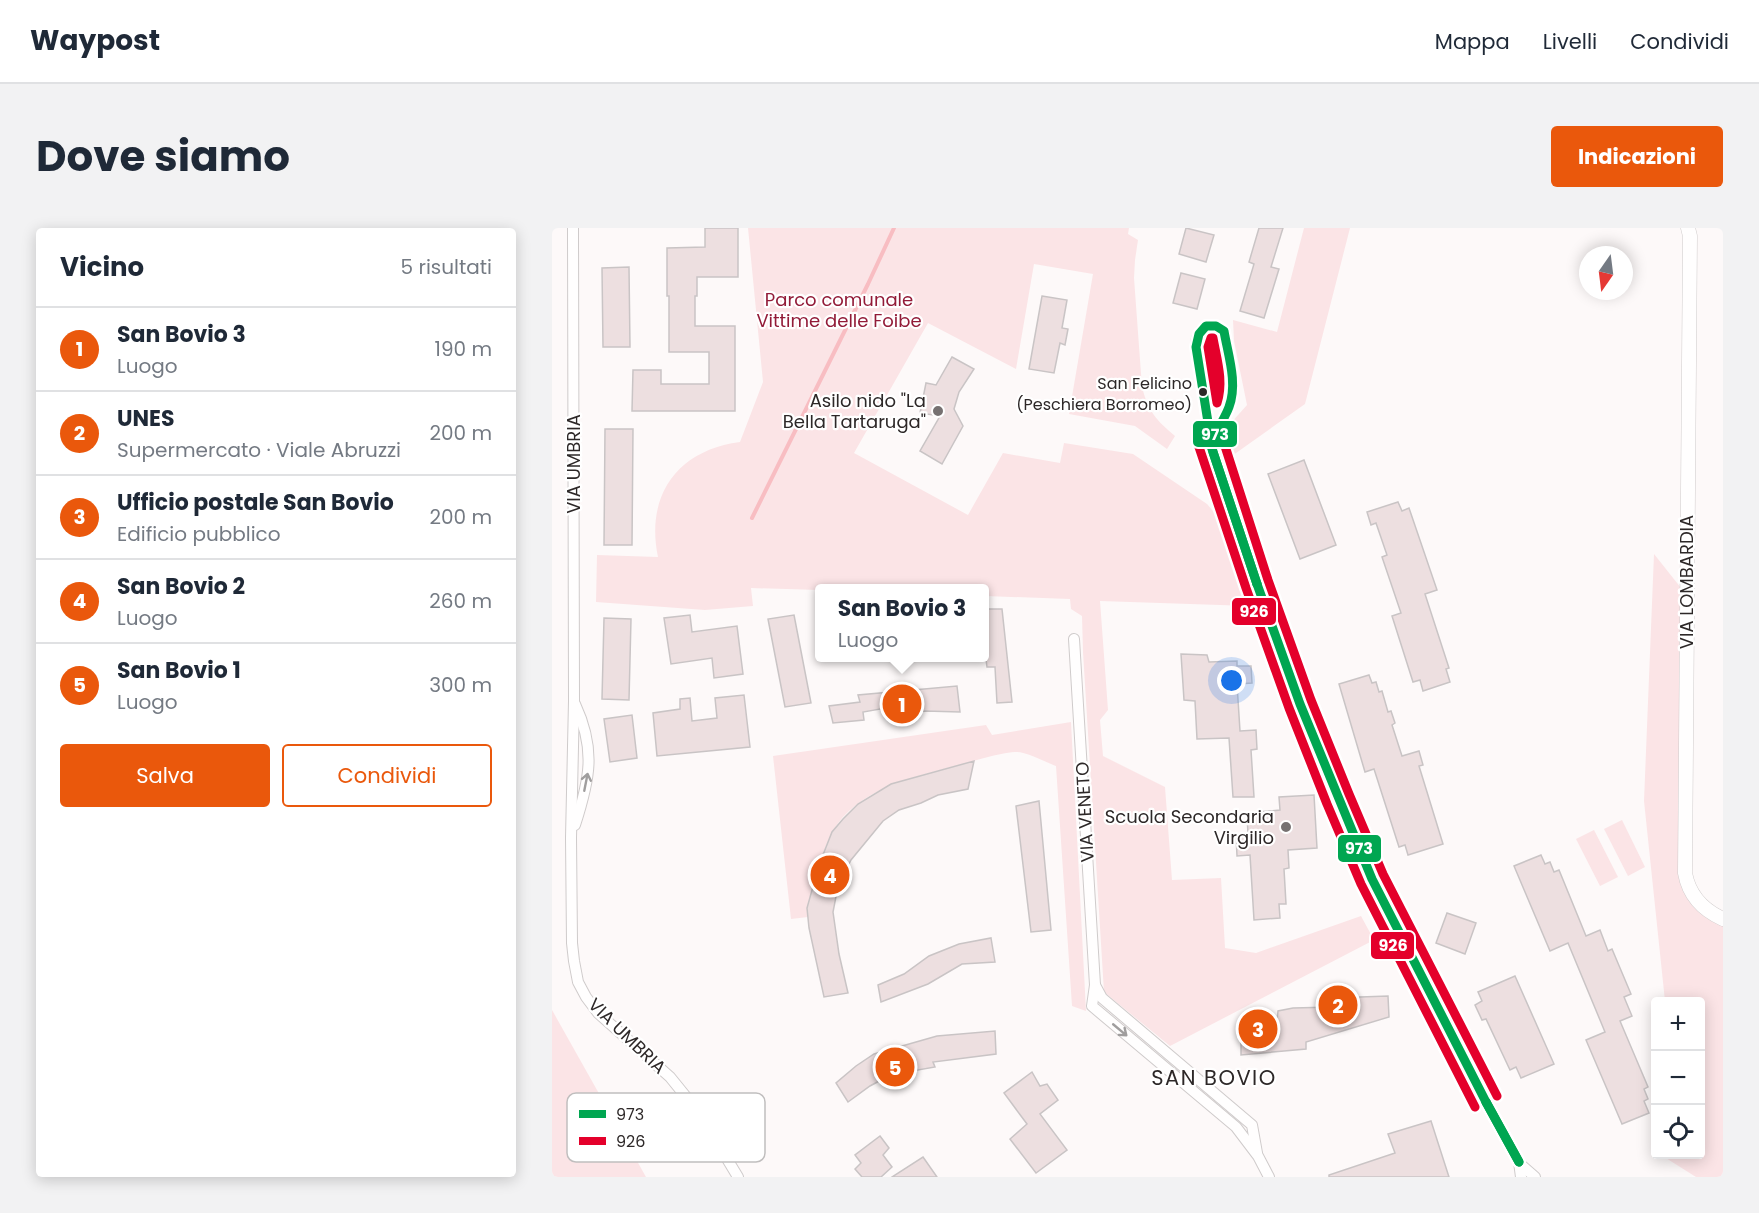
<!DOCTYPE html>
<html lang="it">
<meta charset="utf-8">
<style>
body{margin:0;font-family:Poppins,sans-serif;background:#f2f2f3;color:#1f2937}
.controls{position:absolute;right:18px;bottom:18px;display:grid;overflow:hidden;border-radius:6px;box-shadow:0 3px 15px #0003}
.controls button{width:54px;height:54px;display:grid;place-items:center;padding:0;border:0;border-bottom:2px solid #e0e1e3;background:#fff;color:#1f2937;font:30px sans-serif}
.compass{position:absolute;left:1027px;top:18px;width:54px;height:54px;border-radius:50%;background:#fff;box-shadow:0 3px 15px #0003;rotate:194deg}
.you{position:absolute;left:680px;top:453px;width:21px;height:21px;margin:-15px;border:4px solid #fff;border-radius:50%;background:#1a73e8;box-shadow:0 0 0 9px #1a73e833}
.badge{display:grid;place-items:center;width:39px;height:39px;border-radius:50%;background:#ea580c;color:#fff;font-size:20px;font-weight:700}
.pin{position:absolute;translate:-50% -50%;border:3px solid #fff;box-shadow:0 2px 6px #0006}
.popup{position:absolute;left:263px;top:356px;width:174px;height:78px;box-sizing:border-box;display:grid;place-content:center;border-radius:6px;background:#fff;filter:drop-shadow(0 2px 4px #0005);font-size:20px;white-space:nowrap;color:#747a83}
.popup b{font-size:22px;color:#1f2937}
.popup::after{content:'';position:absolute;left:50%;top:100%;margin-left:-12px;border:12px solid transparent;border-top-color:#fff}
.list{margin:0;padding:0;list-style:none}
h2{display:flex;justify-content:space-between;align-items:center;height:78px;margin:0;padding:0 24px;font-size:26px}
h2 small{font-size:20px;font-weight:400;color:#747a83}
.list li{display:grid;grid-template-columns:39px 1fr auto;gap:18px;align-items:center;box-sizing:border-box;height:84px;padding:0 24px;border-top:2px solid #e0e1e3}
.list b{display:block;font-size:22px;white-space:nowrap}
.list p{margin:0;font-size:20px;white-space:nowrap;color:#747a83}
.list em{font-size:20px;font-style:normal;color:#747a83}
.actions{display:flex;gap:12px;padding:18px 24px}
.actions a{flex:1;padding:14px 0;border:2px solid #ea580c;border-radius:6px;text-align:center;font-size:21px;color:#ea580c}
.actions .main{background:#ea580c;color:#fff}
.icon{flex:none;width:33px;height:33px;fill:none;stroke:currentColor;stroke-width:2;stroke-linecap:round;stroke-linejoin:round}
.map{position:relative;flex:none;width:1171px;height:949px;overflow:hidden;border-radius:6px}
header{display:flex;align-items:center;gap:36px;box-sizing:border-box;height:84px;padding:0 30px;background:#fff;border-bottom:2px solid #e0e1e3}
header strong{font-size:28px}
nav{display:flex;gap:33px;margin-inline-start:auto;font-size:21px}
.intro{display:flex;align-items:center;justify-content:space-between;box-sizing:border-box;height:144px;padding:0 36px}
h1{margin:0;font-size:42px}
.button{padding:15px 27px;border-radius:6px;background:#ea580c;color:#fff;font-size:21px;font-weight:700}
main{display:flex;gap:36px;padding:0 36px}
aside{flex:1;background:#fff;border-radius:6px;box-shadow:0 3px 15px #0003}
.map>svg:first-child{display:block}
.green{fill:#fbe4e6}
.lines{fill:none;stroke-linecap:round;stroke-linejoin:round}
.stream{stroke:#f8bdc2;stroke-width:4}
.building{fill:#eddfe0;stroke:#c9c4c5;stroke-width:1.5}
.minor-casing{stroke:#cfcbcb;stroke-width:12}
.tertiary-casing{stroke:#cfcbcb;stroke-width:15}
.minor{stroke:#fffefe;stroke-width:10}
.tertiary{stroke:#fffefe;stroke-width:14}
.bus-1-casing{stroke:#fff;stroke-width:14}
.bus-2-casing{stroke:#fff;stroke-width:14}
.bus-1{stroke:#00a651;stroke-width:9}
.bus-2{stroke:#e4002b;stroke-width:9}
.oneway{stroke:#a09e9e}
.bus-dot{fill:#2d2828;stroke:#fff;stroke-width:2}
.poi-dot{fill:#767171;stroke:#fff;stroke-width:2}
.labels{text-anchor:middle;stroke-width:4.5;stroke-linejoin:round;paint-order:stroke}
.bus-label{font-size:16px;fill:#2d2828;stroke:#fff;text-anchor:end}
.park-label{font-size:18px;fill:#921b38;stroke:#fff}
.poi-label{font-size:18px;fill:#2d2828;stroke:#fff;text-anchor:end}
.street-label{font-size:18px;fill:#2d2828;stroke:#fff}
.quarter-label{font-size:21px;letter-spacing:1.5px;fill:#2d2828;stroke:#fff}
.key{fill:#fff;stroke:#c0bebe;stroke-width:1.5}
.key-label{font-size:16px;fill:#2d2828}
.line-badge{stroke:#fff;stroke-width:2}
.badge-label{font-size:16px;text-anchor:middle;font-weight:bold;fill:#fff}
</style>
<header>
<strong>Waypost</strong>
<nav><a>Mappa</a><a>Livelli</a><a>Condividi</a></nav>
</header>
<div class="intro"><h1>Dove siamo</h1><a class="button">Indicazioni</a></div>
<main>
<aside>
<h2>Vicino<small>5 risultati</small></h2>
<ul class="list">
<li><span class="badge">1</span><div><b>San Bovio 3</b><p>Luogo</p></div><em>190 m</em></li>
<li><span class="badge">2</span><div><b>UNES</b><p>Supermercato · Viale Abruzzi</p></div><em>200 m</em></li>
<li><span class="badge">3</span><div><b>Ufficio postale San Bovio</b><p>Edificio pubblico</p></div><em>200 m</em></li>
<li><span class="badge">4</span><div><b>San Bovio 2</b><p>Luogo</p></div><em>260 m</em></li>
<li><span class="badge">5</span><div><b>San Bovio 1</b><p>Luogo</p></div><em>300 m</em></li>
</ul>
<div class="actions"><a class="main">Salva</a><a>Condividi</a></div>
</aside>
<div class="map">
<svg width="1171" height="949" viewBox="0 0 1171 949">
<rect width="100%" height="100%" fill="#fdf9f9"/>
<g class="green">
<path d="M 196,0 L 577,0 L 576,6 L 586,12 L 583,32 L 582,50 L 590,159 C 596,183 604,192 623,208 L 615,221 L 583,198 L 517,186 L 541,46 L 482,36 L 464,141 L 376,95 L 302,225 L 416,287 L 451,225 L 508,235 L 512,215 L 581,226 L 655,276 L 667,290 L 698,378 L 548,373 L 556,482 L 548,492 L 551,528 L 613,559 L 620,652 L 669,650 L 673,720 L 704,725 L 809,688 L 822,712 L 618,818 L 552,764 L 531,424 L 530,388 L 519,381 L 518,371 L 433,368 L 433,360 L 268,360 L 267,362 L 199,360 L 201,378 L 153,382 L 44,374 L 45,327 L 106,329 C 93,267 126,222 188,214 L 211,154 Z"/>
<path d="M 752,0 L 798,0 L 753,176 L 677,230 C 668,201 677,198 695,177 L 682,113 L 681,92 L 725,104 Z"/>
<path d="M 1102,326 L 1129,360 L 1127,648 C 1133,676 1146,685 1171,696 L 1171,949 L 1144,949 L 1109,927 L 1148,926 L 1148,774 L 1113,773 L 1092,573 Z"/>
<path d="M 519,494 L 534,783 L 520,778 L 504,538 C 494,534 474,524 465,524 C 452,524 424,532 411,536 C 366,548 304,560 280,605 C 266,631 261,661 256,689 L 239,691 L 221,528 L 434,497 L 440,507 Z"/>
<polygon points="1070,592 1093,639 1076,648 1052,601"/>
<polygon points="1042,602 1066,649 1048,658 1024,611"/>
<polygon points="0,782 94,949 0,949"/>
</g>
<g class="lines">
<polyline class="stream" points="200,290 316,56 342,0"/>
</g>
<g class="building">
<polygon points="153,0 186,0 186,49 145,49 145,68 143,68 143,98 183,98 183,183 80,183 81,142 109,142 109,156 157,156 157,124 117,124 117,68 115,68 115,20 153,19"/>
<polygon points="634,0 662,7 654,34 627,26"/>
<polygon points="707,0 731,0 719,39 727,41 712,90 688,83 702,36 697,34"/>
<polygon points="77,39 78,119 51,119 50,40"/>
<polygon points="629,45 653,51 645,81 621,75"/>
<polygon points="490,68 515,72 510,100 516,101 513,117 508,115 502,145 477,141"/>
<polygon points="400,129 422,141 407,164 402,181 411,198 390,236 368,223 388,188 368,185 374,155 384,157"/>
<polygon points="53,201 81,201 80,317 52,317"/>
<polygon points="752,232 784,317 748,331 716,246"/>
<polygon points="846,274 850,283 857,280 885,362 873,366 897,440 894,441 898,454 871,463 868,452 861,454 840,388 849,385 830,329 835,327 824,295 819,297 815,284"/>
<polygon points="432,381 450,381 460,474 445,475 443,439 435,439 432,416"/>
<polygon points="138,387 140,404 185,398 191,446 162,450 160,430 119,436 112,390"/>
<polygon points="242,387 259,475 233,479 216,391"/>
<polygon points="52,390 79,391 77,472 50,471"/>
<polygon points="629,426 655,427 657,434 685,433 685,438 699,438 700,455 685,456 688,503 704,502 705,521 699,522 702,569 681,569 677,510 645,511 643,473 632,472"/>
<polygon points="817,447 820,455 824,454 827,464 830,463 836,484 839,483 843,495 840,497 850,528 867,523 871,537 867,538 891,616 856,627 853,617 847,619 822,541 813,544 787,456"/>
<polygon points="405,458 408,484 373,483 342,487 339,479 311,484 312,492 281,495 277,478 308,474 306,467"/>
<polygon points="192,467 198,519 105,528 101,485 128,481 128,471 138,470 140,493 165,490 163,470"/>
<polygon points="80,487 85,530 58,534 52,491"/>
<polygon points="422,533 416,561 386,567 369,575 347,582 331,593 299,632 286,658 281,684 287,726 296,765 272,769 257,700 255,680 267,637 280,604 291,591 306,576 339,556"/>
<polygon points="762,567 765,620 736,622 737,640 732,641 734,676 727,676 728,690 702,692 698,627 685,628 684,608 696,607 695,585 728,582 727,569"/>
<polygon points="487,573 499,702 479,704 464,578"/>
<polygon points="989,627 993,636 998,634 1002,644 1007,642 1034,708 1048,702 1056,723 1060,721 1079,766 1072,769 1080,788 1068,793 1096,859 1092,861 1096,871 1092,873 1097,885 1070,896 1034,812 1053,804 1016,715 998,723 962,638"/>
<polygon points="895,685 924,695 913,726 884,715"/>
<polygon points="439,710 443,734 410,736 376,756 329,774 326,757 352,746 377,728 407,716"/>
<polygon points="963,748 1002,836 969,850 964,839 958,842 934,791 930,792 923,777 930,773 926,764"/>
<polygon points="836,768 837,789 754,814 754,821 689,827 689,795 725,793 726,783 741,780 781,779 780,770"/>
<polygon points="443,803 444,826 381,834 383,839 355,844 353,839 318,858 296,874 284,855 304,838 322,826 385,808"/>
<polygon points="480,844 488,858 495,856 506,872 488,886 515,922 484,945 458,911 475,896 452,865"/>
<polygon points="879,893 897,949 777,949 777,947 843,925 836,906"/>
<polygon points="328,908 337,920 331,927 340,939 329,949 310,949 303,941 309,935 303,927"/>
<polygon points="371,929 385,949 340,949"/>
</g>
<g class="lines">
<g class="minor-casing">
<g id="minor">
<polyline points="21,0 22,473 19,610 20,715 22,733 26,754 34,769 46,785 118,849 148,886 186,949"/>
<path d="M 658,215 L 677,179 L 680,168 L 681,151 L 673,107 L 670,101 L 658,97 C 648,100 644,109 644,119 L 661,224 L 705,356 L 748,476 L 786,571 L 820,651 L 934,874 L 967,934 L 969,949"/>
<polyline points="522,411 543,757 540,778 684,899 706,928 717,949"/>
<path d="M 23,597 C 38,551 44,521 23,476"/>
<polyline points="543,757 550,770 700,897 705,925"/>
<polyline points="967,935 983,949"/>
</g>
</g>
<g class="tertiary-casing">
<path id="tertiary" d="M 1136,0 L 1138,8 L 1133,645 C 1137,667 1151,682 1171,691"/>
</g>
<use href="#minor" class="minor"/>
<use href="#tertiary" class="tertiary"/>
<g class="bus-1-casing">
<g id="bus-1">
<path d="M 654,98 L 664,98 L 672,103 C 676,127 686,155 677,179 C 673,190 665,202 659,213 L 644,119 L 647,106 Z"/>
<polyline points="659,213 661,224 705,356"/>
<polyline points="659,213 658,215 705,356"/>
<polyline points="705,356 748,476 820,651 934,874"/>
<polyline points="934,874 967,934"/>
<polyline points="934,874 967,934"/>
</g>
</g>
<g class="bus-2-casing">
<g id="bus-2">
<path d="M 659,110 L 661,110 C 665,132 672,154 665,175 L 656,119 Z"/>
<polyline points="647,211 647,219 694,360 737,480 775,576 809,656 923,879"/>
<polyline points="672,215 716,352 759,472 797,566 831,646 945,868"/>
</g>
</g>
<use href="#bus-1" class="bus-1"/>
<use href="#bus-2" class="bus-2"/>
</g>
<defs><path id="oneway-shaft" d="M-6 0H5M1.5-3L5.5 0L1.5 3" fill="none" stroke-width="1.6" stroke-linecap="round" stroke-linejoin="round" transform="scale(1.5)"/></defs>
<g class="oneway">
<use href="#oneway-shaft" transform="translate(34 554) rotate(-79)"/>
<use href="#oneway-shaft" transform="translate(568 802) rotate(40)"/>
</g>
<circle class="bus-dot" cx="651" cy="164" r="5"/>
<g class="poi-dot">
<circle cx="386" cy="183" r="6"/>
<circle cx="734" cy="599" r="6"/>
</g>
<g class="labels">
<g class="bus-label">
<text x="640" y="161">San Felicino<tspan x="640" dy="21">(Peschiera Borromeo)</tspan></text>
</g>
<g class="park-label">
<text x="287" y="78">Parco comunale<tspan x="287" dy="21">Vittime delle Foibe</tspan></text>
</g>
<g class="poi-label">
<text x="374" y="179">Asilo nido "La<tspan x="374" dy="21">Bella Tartaruga"</tspan></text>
<text x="722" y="595">Scuola Secondaria<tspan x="722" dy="21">Virgilio</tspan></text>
</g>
<g class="street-label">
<text transform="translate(22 236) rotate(-90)" y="6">VIA UMBRIA</text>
<text transform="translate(1135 354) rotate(-90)" y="6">VIA LOMBARDIA</text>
<text transform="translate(533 584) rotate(-93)" y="6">VIA VENETO</text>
<text transform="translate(75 808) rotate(44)" y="6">VIA UMBRIA</text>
</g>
<g class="quarter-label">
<text x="662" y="857">SAN BOVIO</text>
</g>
</g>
<rect x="15" y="865" width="198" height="69" rx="9" class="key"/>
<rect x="27" y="882" width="27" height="8" fill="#00a651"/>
<rect x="27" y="909" width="27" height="8" fill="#e4002b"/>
<g class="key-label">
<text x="64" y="892">973</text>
<text x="64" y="919">926</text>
</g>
<g class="line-badge">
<rect x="640" y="192" width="46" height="28" rx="6" fill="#00a651"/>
<rect x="679" y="369" width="46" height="29" rx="6" fill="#e4002b"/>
<rect x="785" y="606" width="45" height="29" rx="6" fill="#00a651"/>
<rect x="818" y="703" width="45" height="29" rx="6" fill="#e4002b"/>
</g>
<g class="badge-label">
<text x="663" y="212">973</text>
<text x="702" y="389">926</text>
<text x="807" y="626">973</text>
<text x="841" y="723">926</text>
</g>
</svg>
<div class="controls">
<button>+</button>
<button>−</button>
<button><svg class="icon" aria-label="locate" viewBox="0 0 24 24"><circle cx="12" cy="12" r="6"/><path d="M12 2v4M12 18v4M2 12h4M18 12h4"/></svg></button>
</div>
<svg class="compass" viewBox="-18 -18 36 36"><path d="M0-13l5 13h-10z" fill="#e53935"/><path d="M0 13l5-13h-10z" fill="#747a83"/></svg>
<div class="you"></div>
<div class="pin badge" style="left:350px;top:476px">1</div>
<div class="popup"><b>San Bovio 3</b>Luogo</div>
<div class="pin badge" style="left:786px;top:777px">2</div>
<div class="pin badge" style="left:706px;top:801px">3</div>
<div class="pin badge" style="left:278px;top:647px">4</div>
<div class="pin badge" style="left:343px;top:839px">5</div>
</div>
</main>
